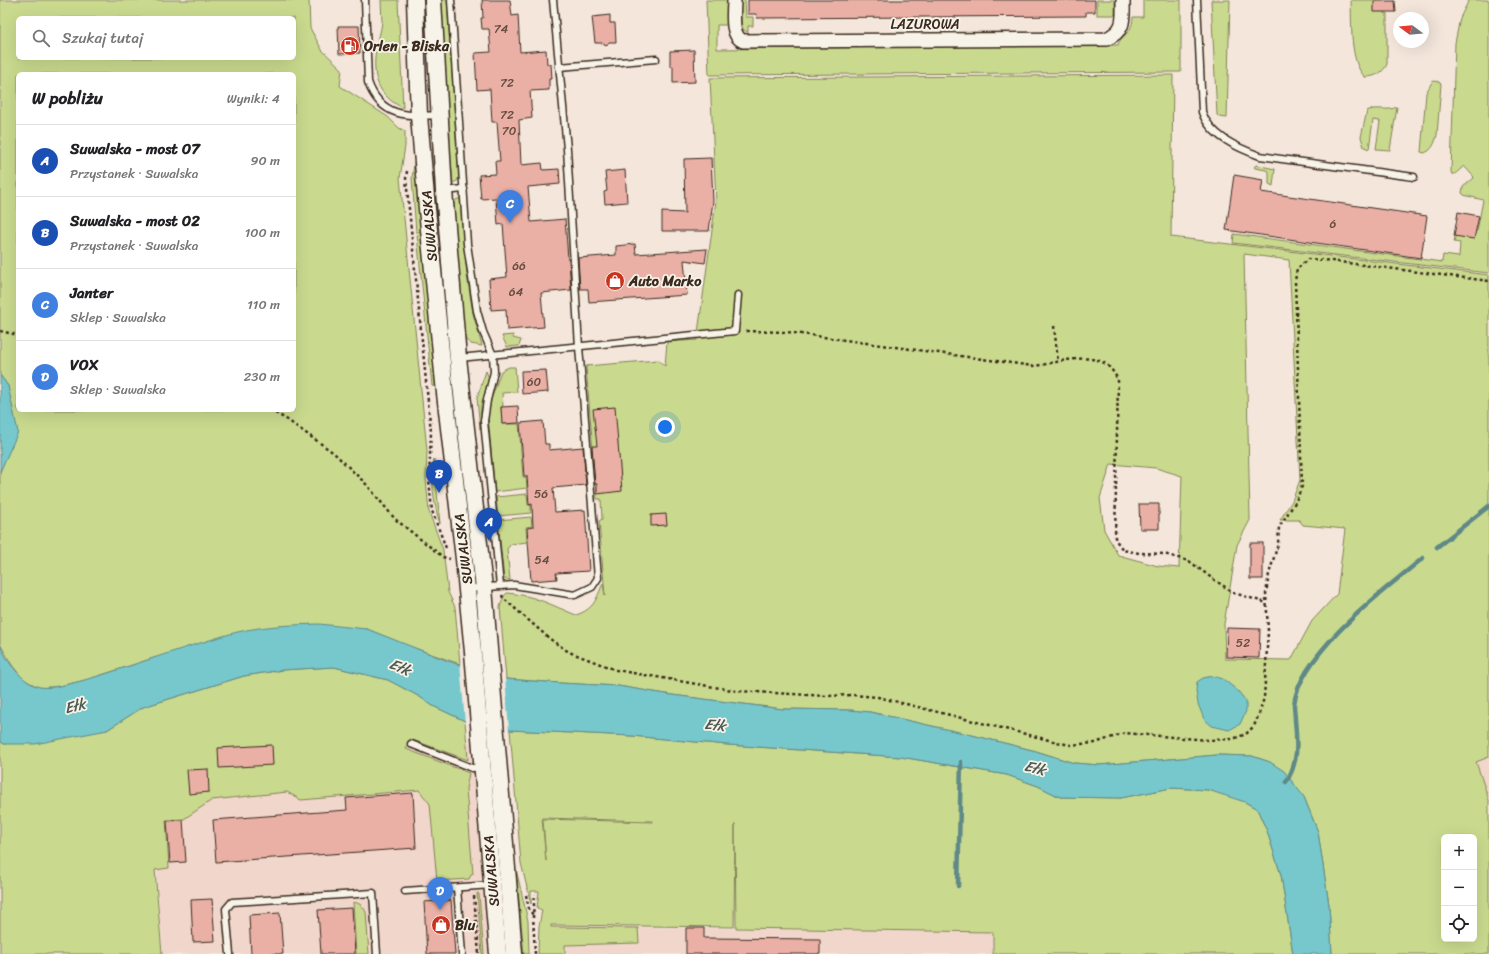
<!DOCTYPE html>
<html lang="pl">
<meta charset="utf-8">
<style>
body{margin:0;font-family:Sriracha,sans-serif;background:#f2f2f2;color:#202124}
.controls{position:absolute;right:12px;bottom:12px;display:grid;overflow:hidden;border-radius:6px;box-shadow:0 4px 16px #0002}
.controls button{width:36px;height:36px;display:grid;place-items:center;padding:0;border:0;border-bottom:1px solid #e0e0e0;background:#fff;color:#202124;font:20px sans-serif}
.compass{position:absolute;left:1393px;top:12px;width:36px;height:36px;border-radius:50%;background:#fff;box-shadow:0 4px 16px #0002;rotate:286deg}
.you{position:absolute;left:665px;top:427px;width:14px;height:14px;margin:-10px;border:3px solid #fff;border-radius:50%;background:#1a73e8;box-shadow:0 0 0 6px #1a73e833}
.badge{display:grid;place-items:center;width:26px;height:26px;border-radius:50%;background:#0f766e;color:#fff;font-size:13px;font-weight:700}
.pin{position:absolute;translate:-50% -33px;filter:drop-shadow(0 1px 2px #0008)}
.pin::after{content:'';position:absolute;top:21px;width:14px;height:12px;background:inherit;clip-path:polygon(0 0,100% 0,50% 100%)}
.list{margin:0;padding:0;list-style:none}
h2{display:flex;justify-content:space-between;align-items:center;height:52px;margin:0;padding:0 16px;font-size:17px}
h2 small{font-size:13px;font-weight:400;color:#757577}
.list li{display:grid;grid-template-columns:26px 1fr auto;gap:12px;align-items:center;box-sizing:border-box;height:72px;padding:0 16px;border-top:1px solid #e0e0e0}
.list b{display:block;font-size:15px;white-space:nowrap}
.list p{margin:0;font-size:13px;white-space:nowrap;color:#757577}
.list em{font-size:13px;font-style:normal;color:#757577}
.icon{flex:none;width:22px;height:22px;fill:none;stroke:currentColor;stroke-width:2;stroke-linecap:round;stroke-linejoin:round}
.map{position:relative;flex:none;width:1489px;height:954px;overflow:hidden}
.search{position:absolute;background:#fff;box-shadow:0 4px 16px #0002;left:16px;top:16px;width:280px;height:44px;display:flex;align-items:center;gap:10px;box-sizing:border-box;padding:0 14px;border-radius:6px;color:#757577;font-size:15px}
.panel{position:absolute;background:#fff;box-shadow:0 4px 16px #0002;left:16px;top:72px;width:280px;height:340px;border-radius:6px}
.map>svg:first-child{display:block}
.built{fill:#f1d6cb}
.green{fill:#c9da8e;stroke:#828256;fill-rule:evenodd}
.water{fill:#77c8cd;stroke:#5f8987}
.pier{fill:#f4e6db}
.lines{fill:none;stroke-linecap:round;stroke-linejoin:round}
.stream{stroke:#5f8987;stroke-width:4.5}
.building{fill:#eab0a6;stroke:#3b2a1e}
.service-casing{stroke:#3b2a1e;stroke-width:9}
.minor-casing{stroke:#3b2a1e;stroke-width:16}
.tertiary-casing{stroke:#3b2a1e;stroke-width:19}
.path{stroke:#3b2a1e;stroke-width:2.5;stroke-dasharray:3 3;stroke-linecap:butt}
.service{stroke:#f7f3e8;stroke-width:6}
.minor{stroke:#f7f3e8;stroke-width:13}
.tertiary{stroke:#f7f3e8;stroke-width:16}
.labels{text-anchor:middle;stroke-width:3.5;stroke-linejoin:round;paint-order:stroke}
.number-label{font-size:12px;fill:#674c40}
.street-label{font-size:14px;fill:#3b2a1e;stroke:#f7f3e8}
.poi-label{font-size:14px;font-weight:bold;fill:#3b2a1e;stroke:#f7f3e8;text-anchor:start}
.water-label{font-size:15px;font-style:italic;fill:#4d5953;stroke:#f7f3e8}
</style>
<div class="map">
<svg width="1489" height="954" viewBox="0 0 1489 954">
<rect width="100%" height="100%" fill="#f4e6db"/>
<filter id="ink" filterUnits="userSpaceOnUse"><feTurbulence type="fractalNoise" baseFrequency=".025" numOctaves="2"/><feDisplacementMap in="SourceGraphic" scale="8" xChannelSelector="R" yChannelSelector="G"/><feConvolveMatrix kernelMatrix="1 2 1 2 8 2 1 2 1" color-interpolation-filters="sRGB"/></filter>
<g filter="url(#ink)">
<g class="built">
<polygon points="279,709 473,743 490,954 163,954 148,773"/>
<polygon points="1489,728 1489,800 1476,761"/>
<polygon points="539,926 993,932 992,954 538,954"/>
</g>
<g class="green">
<path d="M 0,0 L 309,0 L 310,28 L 322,50 L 342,69 L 340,86 L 388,117 L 399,128 L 405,131 L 405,146 L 400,178 L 427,450 L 426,479 L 429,512 L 443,550 L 448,592 L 455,607 L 460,664 L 403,644 L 367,629 L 154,658 L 86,680 L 60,686 L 40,688 L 23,679 L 12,665 L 0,644 L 0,472 L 8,386 L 0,375 ZM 18,18 L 294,18 L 294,58 L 18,58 ZM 18,74 L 294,74 L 294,410 L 18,410 Z"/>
<path d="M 381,0 L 398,0 L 403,108 C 377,95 372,77 376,49 C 378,40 381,31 382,22 C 382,15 381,7 381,0 Z"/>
<polygon points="439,0 447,0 459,177 457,181 453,183 446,112"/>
<path d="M 706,0 L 729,0 L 729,25 L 717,25 L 717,49 L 1118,45 C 1121,34 1132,36 1133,17 L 1143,17 L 1143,0 L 1181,0 L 1181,72 L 709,75 Z"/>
<path d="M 738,0 L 745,0 L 746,17 L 753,17 L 753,26 L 748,26 L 748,32 C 736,29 739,9 738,0 Z"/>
<rect x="1097" y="0" width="18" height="15"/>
<polygon points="1211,0 1230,0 1227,118 1219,117 1217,115"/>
<path d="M 1351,0 L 1383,0 L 1384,13 L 1387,13 L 1387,64 C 1383,73 1375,77 1365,77 C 1349,62 1352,21 1351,0 Z"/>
<polygon points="1469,0 1489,0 1489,273 1233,243 1234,234 1442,262 1443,255 1459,257 1460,243 1454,242 1457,227 1477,231 1483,200 1464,195 1462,193 1463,187 1474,177 1464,166 1455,174 1452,174 1451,172 1455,43 1460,18"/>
<path d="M 1173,75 L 1171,237 L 1489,275 L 1489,757 L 1476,762 L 1489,800 L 1489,954 L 1332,954 L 1329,905 L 1318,832 L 1304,797 L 1270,762 L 1252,756 L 1217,755 L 1099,765 L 1074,763 L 1036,751 L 972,735 L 870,712 L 850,710 L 783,709 L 672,695 L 618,686 L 560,683 L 506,679 L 500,607 L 504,596 L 507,593 C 534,595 551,605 576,615 C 594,609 596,600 603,583 L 605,596 L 599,521 L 602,519 L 601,499 L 597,499 L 586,366 L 658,360 L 665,366 L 667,342 L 697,340 L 716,201 L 710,78 ZM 1244,254 L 1289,260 L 1300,480 L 1292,501 L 1280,520 L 1299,520 L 1303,525 L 1345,529 L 1337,594 L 1312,621 L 1291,660 L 1225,659 L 1224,624 L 1237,545 L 1250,520 ZM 1111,464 L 1156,468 L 1182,476 L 1179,568 L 1158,566 L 1118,555 L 1104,530 L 1100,498 ZM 1444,837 L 1474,837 L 1474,939 L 1444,939 Z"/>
<path d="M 1435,81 L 1439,82 L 1441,84 L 1437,135 C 1435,143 1432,151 1424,153 L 1421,152 L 1426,93 L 1432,82 Z"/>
<path d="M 1397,107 L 1390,150 L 1376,149 L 1380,121 L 1373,120 L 1369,149 L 1364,147 L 1361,137 L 1367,111 C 1375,106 1388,112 1397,107 Z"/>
<polygon points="415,158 422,232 416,232 412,178"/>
<polygon points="1256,165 1275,169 1273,186 1269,184 1269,172 1266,170 1255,168 1254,167"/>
<polygon points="460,198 467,276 473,313 482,346 471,344 465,339 463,333 458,299 454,201"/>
<polygon points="422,234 437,387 432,386 417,235"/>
<polygon points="513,335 513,338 521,340 519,346 507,347 502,336"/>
<polygon points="509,367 515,367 517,392 502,393 503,406 501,407 502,424 519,424 523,477 526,477 527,488 495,492 488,416 491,400 501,371"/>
<polygon points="486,371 489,378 481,405 480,429 477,398"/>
<path d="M 434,459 L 440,524 C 433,502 431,481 434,459 Z"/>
<polygon points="527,494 528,505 531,505 531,513 498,516 496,497"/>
<polygon points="531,517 532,526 526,527 527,542 511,544 507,549 510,580 504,579 498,520"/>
<polygon points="334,667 388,680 420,697 433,706 465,721 468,760 410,739 406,749 469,773 466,789 473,874 471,875 469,879 437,881 430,804 419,790 301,800 287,792 212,800 184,819 166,820 169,868 155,870 162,954 0,954 0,741 4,744 107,730 143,707 244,676 282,670"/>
<path d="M 510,730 L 632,736 L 728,745 L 901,757 L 1007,775 L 1038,786 L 1060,797 L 1121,798 L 1171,788 L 1208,790 L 1226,794 L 1245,802 L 1257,809 L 1267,831 L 1281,875 L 1293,954 L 993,954 L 993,932 L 736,928 L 735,824 L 734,927 L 551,925 L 551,927 L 638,928 L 639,943 L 565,945 L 565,954 L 538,954 L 539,926 L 542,910 L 537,908 L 539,891 L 531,891 L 531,904 L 521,863 ZM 542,818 L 652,821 L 652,822 L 543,819 L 546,861 Z"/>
<polygon points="516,869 528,921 529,954 524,954"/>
<polygon points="477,893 479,894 484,954 482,954"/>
<path d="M 353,902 C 360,903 363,906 366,912 L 369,954 L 356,954 Z"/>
</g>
<g class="water">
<polygon points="0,375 8,386 18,432 0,472"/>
<path d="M 319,624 L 367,629 L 448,661 L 506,679 L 560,683 L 618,686 L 672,695 L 783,709 L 850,710 L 870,712 L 972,735 L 1036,751 L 1074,763 L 1099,765 L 1217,755 L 1252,756 L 1270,762 L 1284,771 L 1304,797 L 1318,832 L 1329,905 L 1332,954 L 1293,954 L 1281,875 L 1267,831 L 1257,809 L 1245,802 L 1208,790 L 1171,788 L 1121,798 L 1060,797 L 1038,786 L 1007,775 L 901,757 L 728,745 L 632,736 L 510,730 L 465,721 L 433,706 L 420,697 L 388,680 L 334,667 L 282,670 L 244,676 L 143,707 L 107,730 L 35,744 L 4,744 L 0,741 L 0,644 C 5,660 23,684 40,687 C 54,690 87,679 102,675 C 142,662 182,648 223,636 C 254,626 287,625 319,624 Z"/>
<polygon points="1213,676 1223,679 1238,691 1246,701 1246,711 1240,724 1229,730 1212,726 1204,719 1198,704 1196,691 1197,682 1203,678"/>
</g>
<polygon class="pier" points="460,662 505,677 509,732 465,723"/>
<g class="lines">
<g class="stream">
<polyline points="1437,547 1489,506"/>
<path d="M 1286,782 C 1299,762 1297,743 1295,720 C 1295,715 1294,710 1294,705 C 1299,654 1385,589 1423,558"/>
<polyline points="958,886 961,762"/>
</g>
</g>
<g class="building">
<polygon points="482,0 510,0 512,16 518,15 520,52 546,50 547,64 551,64 552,79 549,79 549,90 530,91 532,118 519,120 521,165 542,163 543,170 559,169 560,184 528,187 531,222 565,219 568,259 569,259 571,290 541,293 544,327 507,330 506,309 491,310 489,279 507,277 503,224 498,225 496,198 481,199 479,175 496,174 495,161 500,161 497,122 492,122 490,89 477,90 475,53 491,52 489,29 482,29 481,18 483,18"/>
<polygon points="748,0 1095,0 1095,12 1086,12 1086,16 757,18 756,14 748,14"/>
<polygon points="1374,1 1395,1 1396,12 1374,12"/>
<polygon points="610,15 610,23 615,23 616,42 609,42 606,46 602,43 595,43 592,17"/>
<polygon points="338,26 359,26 360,53 339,54"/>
<polygon points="694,50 695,82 673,83 673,66 670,66 670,51"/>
<polygon points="711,158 713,201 709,231 662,231 662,212 685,213 684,159"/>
<polygon points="625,170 627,202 605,204 604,192 607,191 605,172"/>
<polygon points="1234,175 1263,180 1261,192 1427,216 1421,258 1226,230"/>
<polygon points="1458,212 1479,216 1474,239 1454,236"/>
<polygon points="635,244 636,254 707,249 705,263 684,260 687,295 589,302 588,289 580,289 578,258 616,255 616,246"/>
<polygon points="546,370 548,392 522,394 521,371"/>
<polygon points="518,406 519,423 502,424 501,407"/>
<polygon points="615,407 622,491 597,494 597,484 595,484 592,446 597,446 593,409"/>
<polygon points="543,421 545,444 549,444 549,450 583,447 586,485 553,488 555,512 585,510 589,571 556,573 557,579 531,581 527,528 533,527 532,504 529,505 527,476 524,476 520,423"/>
<polygon points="1139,504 1159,504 1159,529 1140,529"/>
<polygon points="666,514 667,525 651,526 651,515"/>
<rect x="1250" y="543" width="13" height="36"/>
<polygon points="1227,628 1260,629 1259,658 1226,657"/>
<polygon points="272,745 273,765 219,768 218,748"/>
<polygon points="208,769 209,792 189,794 187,770"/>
<polygon points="413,793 416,848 216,862 213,820 347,810 346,798"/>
<polygon points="183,820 186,862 170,863 167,821"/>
<polygon points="212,899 215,941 193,942 191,900"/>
<polygon points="451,900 455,954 427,954 424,902"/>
<polygon points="352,908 355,954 321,954 318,910"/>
<polygon points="280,913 283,954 251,954 249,915"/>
<polygon points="686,928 704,928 704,938 820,939 820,954 686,954"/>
</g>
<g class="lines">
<g class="service-casing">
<g id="service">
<path d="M 365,0 L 368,82 C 380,117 408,117 439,115"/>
<polyline points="451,0 467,244 477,311 483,332 493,355 494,372 487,400 484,421 500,586 467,589"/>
<path d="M 1197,0 L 1202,112 C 1210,136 1238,148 1260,156 L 1414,177"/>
<polyline points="559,67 656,59"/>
<polyline points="444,191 464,189"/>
<polyline points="459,358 735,331 738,295"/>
<polyline points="500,586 514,585 575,595 592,587 598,578 579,347 567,149 553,0"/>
<polyline points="411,744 472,768 481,767"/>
<polyline points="457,888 462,954"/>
<polyline points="405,891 492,885"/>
<polyline points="230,954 226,909 232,902 373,893 377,954"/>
</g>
</g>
<g class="minor-casing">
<path id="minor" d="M 734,0 C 734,12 730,36 743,41 L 1106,39 C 1126,30 1123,19 1123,0"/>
</g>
<g class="tertiary-casing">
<g id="tertiary">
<polyline points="415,0 419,116 427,209 445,393 464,559 473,652 498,954"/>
<polyline points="433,0 444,191 458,358 484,588 514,954"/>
</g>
</g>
<g class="path">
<polyline points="407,171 406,178 431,432 429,479 432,511 446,548"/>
<polyline points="1054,326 1058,361"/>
<polyline points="0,331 18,335"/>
<path d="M 746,331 L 787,332 L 1033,366 C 1055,364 1094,349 1110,368 C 1113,371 1115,375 1118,379 L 1115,539 L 1123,550 L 1139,553 L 1164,554 L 1189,561 L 1213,579 L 1234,593 L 1267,603"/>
<polyline points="270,410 286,419 334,453 367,485 395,519 443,557 450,559"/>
<polyline points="502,595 503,598 550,639 569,652 616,670 737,691 828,696 853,695 878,697 1069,745 1095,743 1125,733 1208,740 1233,739 1246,734 1254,726 1259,714 1264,698 1268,631 1266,594 1269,574 1278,544 1279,527 1296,501 1302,486 1295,281 1297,269 1308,259 1324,260 1489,281"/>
<polyline points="526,895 529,909 533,915"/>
<polyline points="474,896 479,954"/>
<polyline points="535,954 533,915 535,894"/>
</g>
<use href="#service" class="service"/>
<use href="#minor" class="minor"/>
<use href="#tertiary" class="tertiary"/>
</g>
</g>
<defs>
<g id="fuel-disc" transform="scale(1)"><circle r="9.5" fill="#c8321e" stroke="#f7f3e8"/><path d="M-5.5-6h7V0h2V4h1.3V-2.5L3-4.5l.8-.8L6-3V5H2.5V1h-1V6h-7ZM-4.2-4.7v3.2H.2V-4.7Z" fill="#fff"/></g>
<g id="shop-disc" transform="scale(1)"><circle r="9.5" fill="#c8321e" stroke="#f7f3e8"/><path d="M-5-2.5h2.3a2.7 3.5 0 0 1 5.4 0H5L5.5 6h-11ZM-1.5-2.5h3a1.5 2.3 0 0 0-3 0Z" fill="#fff"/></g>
</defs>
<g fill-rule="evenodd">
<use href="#fuel-disc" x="350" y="46"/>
<use href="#shop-disc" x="615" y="281"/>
<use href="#shop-disc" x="441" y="925"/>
</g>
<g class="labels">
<g class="number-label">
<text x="501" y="33">74</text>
<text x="507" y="87">72</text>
<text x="507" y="119">72</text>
<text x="509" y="135">70</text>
<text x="1333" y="228">6</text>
<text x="519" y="270">66</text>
<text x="516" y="296">64</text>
<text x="534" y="386">60</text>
<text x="541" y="498">56</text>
<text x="542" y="564">54</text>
<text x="1243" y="647">52</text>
</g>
<g class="street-label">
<text x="925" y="29">LAZUROWA</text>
<text transform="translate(429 226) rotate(-95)" y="5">SUWALSKA</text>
<text transform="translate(463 549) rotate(-97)" y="5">SUWALSKA</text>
<text transform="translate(491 871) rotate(-95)" y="5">SUWALSKA</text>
</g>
<g class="poi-label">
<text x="364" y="51">Orlen - Bliska</text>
<text x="629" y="286">Auto Marko</text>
<text x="455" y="930">Blu</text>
</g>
<g class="water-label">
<text transform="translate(400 667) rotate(23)" y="5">Ełk</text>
<text transform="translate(75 706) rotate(-15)" y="5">Ełk</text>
<text transform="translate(715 725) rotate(6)" y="5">Ełk</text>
<text transform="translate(1035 768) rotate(14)" y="5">Ełk</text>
</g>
</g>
</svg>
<div class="controls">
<button>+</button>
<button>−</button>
<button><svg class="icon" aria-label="locate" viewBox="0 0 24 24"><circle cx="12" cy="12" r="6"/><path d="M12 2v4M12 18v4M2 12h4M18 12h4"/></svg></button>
</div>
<svg class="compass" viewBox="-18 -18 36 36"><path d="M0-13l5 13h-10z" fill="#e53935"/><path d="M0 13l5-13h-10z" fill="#757577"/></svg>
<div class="you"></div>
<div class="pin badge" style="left:489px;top:541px;background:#1a4fb4">A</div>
<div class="pin badge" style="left:439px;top:493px;background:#1a4fb4">B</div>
<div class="pin badge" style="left:510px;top:223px;background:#3f7fe0">C</div>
<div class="pin badge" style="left:440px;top:910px;background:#3f7fe0">D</div>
<div class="search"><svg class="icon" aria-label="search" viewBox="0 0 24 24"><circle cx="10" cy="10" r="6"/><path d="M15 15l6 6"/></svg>Szukaj tutaj</div>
<section class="panel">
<h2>W pobliżu<small>Wyniki: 4</small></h2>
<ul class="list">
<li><span class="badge" style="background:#1a4fb4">A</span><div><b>Suwalska - most 07</b><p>Przystanek · Suwalska</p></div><em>90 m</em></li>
<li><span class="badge" style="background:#1a4fb4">B</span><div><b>Suwalska - most 02</b><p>Przystanek · Suwalska</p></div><em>100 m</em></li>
<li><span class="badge" style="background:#3f7fe0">C</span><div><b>Janter</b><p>Sklep · Suwalska</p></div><em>110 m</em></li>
<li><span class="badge" style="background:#3f7fe0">D</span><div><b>VOX</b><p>Sklep · Suwalska</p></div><em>230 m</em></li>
</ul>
</section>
</div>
